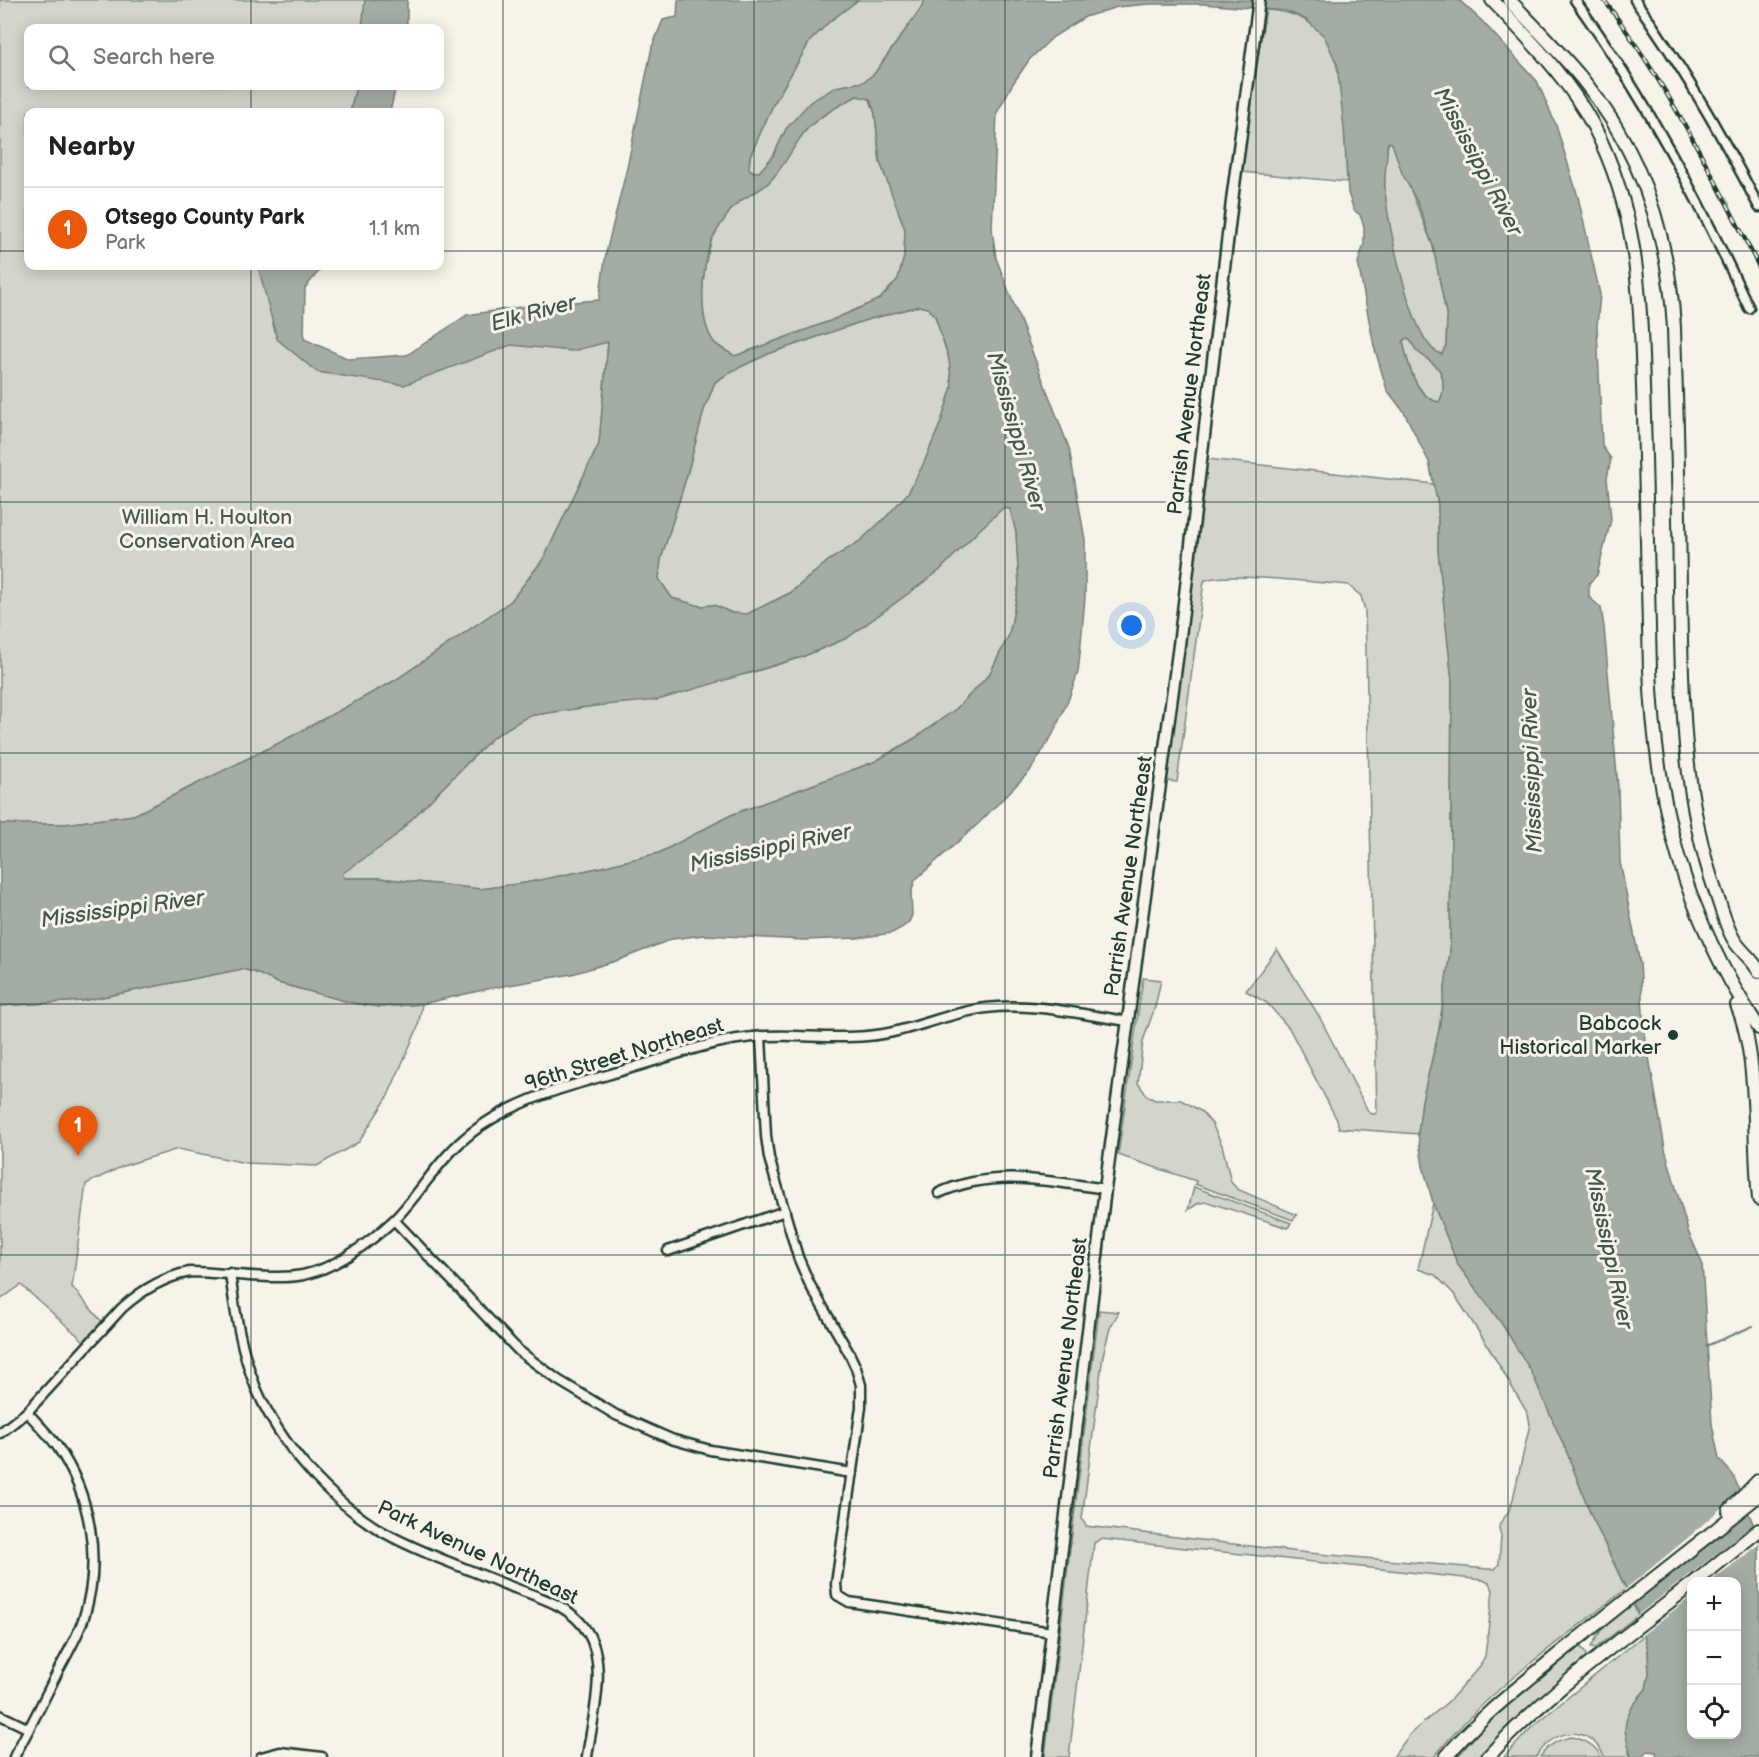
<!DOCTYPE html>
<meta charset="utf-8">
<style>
body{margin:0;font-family:"Balsamiq Sans",sans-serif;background:#f6f6f6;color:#202124}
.controls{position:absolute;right:18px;bottom:18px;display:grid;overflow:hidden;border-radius:12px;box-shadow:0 3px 15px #0003}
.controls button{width:54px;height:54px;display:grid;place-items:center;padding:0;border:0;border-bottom:2px solid #e0e0e0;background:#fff;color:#202124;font:30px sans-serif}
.you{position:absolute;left:1132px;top:626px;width:21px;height:21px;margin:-15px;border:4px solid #fff;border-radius:50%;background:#1a73e8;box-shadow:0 0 0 9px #1a73e833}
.badge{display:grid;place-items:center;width:39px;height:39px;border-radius:50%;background:#ea580c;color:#fff;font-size:20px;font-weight:700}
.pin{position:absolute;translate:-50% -50px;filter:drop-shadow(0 2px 3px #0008)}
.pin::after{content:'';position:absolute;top:32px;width:21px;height:18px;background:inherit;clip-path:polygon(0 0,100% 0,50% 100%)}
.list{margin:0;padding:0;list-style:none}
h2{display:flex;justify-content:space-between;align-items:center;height:78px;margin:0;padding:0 24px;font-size:26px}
h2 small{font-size:20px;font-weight:400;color:#757577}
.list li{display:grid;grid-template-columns:39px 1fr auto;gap:18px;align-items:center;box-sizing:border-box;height:84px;padding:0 24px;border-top:2px solid #e0e0e0}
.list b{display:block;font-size:22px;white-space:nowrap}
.list p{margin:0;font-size:20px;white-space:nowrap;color:#757577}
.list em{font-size:20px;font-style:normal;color:#757577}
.icon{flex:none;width:33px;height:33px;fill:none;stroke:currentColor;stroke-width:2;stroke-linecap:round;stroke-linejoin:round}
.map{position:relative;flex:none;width:1759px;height:1757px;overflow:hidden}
.search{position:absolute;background:#fff;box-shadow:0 3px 15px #0003;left:24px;top:24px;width:420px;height:66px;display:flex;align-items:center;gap:15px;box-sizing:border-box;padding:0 21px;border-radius:12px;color:#757577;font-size:22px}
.panel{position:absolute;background:#fff;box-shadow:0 3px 15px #0003;left:24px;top:108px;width:420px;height:162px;border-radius:12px}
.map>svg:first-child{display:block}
.green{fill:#d3d5ca;stroke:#79897f;stroke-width:1.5}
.water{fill:#a4ada3;stroke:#6f8077;stroke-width:1.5;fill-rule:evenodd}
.pier{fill:#f7f3e8}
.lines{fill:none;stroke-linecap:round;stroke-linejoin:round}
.stream{stroke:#6f8077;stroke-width:2}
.minor-casing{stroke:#1f3d34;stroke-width:13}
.major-casing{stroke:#1f3d34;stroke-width:15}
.highway-casing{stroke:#1f3d34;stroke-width:16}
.minor{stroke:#f7f3e8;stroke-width:8}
.major{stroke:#f7f3e8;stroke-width:10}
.highway{stroke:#f7f3e8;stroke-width:12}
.rail-casing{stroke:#1f3d34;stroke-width:4.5}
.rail{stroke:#f7f3e8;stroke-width:2;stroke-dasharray:7;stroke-linecap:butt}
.grid{fill:none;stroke:#1f3d34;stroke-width:1.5;stroke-opacity:0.55}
.poi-dot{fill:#1f3d34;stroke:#f7f3e8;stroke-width:2}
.labels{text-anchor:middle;stroke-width:6;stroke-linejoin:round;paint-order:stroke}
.street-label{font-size:21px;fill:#1f3d34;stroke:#f7f3e8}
.park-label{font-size:21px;fill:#435b52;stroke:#f7f3e8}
.poi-label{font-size:21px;fill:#1f3d34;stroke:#f7f3e8;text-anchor:end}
.water-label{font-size:22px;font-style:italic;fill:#405950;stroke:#f7f3e8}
</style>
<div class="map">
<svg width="1759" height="1757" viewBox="0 0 1759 1757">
<rect width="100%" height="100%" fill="#f7f3e8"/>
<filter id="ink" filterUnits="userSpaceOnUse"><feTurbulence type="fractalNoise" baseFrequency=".0167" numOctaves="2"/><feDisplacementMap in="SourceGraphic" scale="12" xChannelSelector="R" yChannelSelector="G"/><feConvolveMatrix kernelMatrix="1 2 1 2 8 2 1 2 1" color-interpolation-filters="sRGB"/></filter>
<g filter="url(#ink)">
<g class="green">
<polygon points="0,0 386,0 382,28 28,28 28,86 374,86 370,112 28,112 28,266 307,266 290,296 300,343 348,363 414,372 494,342 608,342 599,444 544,558 511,601 394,681 281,742 134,815 65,824 0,824"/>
<polygon points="858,0 925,0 919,11 874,74 863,82 836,87 786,129 773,157 759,172 754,172 749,169 750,156 773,105 810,41 829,22"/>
<path d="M 1266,10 C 1288,11 1307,17 1323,34 C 1346,59 1345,148 1347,182 L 1242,172 L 1251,94 Z"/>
<path d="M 857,96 L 870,99 L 875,114 L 880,162 L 905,229 L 904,257 L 898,279 L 880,299 L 830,321 L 735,356 C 729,352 717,347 713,341 C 697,316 702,269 711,242 C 714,232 724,220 730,211 C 742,195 760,193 770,181 C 785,165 793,145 807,129 C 821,115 841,105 857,96 Z"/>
<path d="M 1389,142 L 1392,143 L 1433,246 L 1447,318 L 1446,345 L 1442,354 C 1411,349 1387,221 1385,192 C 1384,181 1385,151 1389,142 Z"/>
<polygon points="919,306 928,308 935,316 949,359 952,387 941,422 923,465 908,493 886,517 860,541 828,561 790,593 747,614 732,613 714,605 700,606 672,598 659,579 661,559 687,475 704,410 715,382 732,371 768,354 863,321"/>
<path d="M 1407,337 C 1413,341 1413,348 1418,352 C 1430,362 1443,366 1443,384 C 1443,392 1443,396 1439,402 C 1415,398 1407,360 1403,341 Z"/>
<path d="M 1207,459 L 1434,484 L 1438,505 L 1438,550 L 1452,681 L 1450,952 L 1439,1030 L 1422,1101 L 1418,1134 L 1339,1128 L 1337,1120 L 1289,1028 L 1267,1003 L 1246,991 L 1277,949 L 1319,1016 L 1368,1111 L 1372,1114 L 1375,1114 L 1377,1112 L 1365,610 L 1361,596 L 1348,585 C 1322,583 1220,571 1204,581 L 1177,782 L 1167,781 Z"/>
<polygon points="1003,508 1010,509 1016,532 1019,585 1009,635 989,675 956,709 915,738 874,762 731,815 659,853 598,868 525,883 481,889 379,878 344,878 342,873 391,840 493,737 528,716 594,706 751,673 802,657 847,638 939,571 979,530"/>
<polygon points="242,969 255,972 278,983 353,1003 380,1007 422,1004 418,1027 387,1098 359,1142 317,1166 246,1163 178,1149 123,1166 86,1184 72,1287 103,1323 85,1342 21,1285 0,1300 0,1006 82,1001"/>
<polygon points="1143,978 1161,980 1155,1007 1143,1041 1138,1083 1147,1096 1155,1100 1181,1100 1201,1111 1212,1124 1222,1145 1231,1182 1237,1189 1297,1215 1293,1220 1195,1184 1196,1181 1118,1155"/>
<polygon points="1194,1187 1291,1223 1288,1228 1208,1202 1199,1203 1188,1210"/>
<path d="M 1433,1203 L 1458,1265 L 1502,1324 L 1531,1370 L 1568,1455 L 1591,1515 L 1638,1615 L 1596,1648 L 1591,1647 L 1601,1630 L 1630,1606 L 1625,1592 L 1623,1591 C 1557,1644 1486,1691 1434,1757 L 1393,1757 L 1410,1734 L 1450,1700 L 1480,1666 L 1485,1656 L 1493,1590 L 1489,1583 L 1483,1580 L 1101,1539 L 1094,1543 L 1069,1757 L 1045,1757 L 1099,1310 L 1119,1312 L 1110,1328 L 1103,1355 L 1082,1519 L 1086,1526 L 1308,1553 L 1488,1569 L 1495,1569 L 1499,1564 L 1501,1536 L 1499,1528 L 1500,1523 L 1508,1513 L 1513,1499 L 1530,1424 L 1528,1414 L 1486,1343 L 1454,1294 L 1435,1275 L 1418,1269 Z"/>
<path d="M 1644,1635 L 1648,1649 L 1649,1674 L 1646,1689 L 1639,1697 L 1629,1753 L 1631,1757 L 1605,1757 C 1587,1724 1556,1727 1536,1757 L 1504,1757 L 1531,1728 Z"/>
<polygon points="1579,1647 1581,1647 1586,1654 1585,1658 1529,1707 1480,1757 1457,1757 1489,1721"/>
<path d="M 1572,1737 C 1586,1740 1594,1745 1602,1757 L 1540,1757 C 1548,1745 1558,1739 1572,1737 Z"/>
</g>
<g class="water">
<polygon points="365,0 407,0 407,28 362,28"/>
<path d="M 678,0 L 858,0 L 829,22 L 810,41 L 773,105 L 750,156 L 749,169 L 754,172 L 759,172 L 773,156 L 786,129 L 810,102 L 836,87 L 863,82 L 874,74 L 919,11 L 925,0 L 1459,0 L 1482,21 L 1537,81 L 1556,125 L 1578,197 L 1600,294 L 1597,326 L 1602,446 L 1611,459 L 1607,478 L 1611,520 L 1597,575 L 1589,583 L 1589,597 L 1601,608 L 1604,627 L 1618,787 L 1620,862 L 1640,964 L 1644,1029 L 1665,1149 L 1688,1231 L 1702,1263 L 1712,1424 L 1719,1459 L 1733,1475 L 1759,1538 L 1759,1757 L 1657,1757 L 1656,1752 L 1647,1751 L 1642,1757 L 1631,1757 L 1625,1731 L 1626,1721 L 1632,1707 L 1646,1689 L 1649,1674 L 1648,1649 L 1637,1611 L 1591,1515 L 1568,1455 L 1531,1371 L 1502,1324 L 1458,1265 L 1433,1203 L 1423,1166 L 1418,1134 L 1422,1101 L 1439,1030 L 1450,952 L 1452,681 L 1438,550 L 1438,505 L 1429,462 L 1404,412 L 1387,390 L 1374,346 L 1358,263 L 1364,244 L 1364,226 L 1360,215 L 1354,210 L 1348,193 L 1344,128 L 1337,64 L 1324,36 L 1305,19 L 1286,11 L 1203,4 L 1149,4 L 1117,7 L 1085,17 L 1053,37 L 1029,60 L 1012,85 L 997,113 L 992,229 L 996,258 L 1069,448 L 1085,540 L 1085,597 L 1080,654 L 1078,672 L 1069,698 L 1053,734 L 1030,771 L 979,823 L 915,880 L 911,894 L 912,915 L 909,922 L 903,927 L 892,933 L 857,938 L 805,940 L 704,935 L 672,939 L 619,960 L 572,974 L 492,988 L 422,1004 L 380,1007 L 353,1003 L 278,983 L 254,972 L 242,969 L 82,1001 L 0,1006 L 0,824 L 65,824 L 134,815 L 281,742 L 394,681 L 511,601 L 544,558 L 599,444 L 608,342 L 572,351 L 511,345 L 404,385 L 317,372 L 277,339 L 259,270 L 264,266 L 323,266 L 305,288 L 304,339 L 349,359 L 407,355 L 467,315 L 534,305 L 599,300 L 606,253 L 627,168 L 652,47 L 663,20 L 677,17 ZM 857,96 L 870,99 L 875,114 L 880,162 L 905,229 L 904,257 L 898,279 L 880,299 L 830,321 L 735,356 C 729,352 717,347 713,341 C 697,317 702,269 711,242 C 715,232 724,220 730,211 C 742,195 760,193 770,181 C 786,165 793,145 807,129 C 820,115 840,105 857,96 ZM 1389,142 L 1392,143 L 1402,173 L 1418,204 L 1433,246 L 1447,318 L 1446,345 L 1442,354 C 1412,350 1387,219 1385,191 C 1383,176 1388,161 1387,145 ZM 919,306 L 928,308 L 935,316 L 949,359 L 952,387 L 941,422 L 923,465 L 908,493 L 886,517 L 860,541 L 828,561 L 790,593 L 747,614 L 732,613 L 714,605 L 700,606 L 672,598 L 659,579 L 661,559 L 687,475 L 704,410 L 715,382 L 732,371 L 768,354 L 863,321 ZM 1407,338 C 1413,341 1413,348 1418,352 C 1430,362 1443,366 1443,384 C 1443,391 1443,396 1439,402 C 1415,398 1407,361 1403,341 ZM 1003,508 L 1010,509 L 1016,532 L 1019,585 L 1009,635 L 989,675 L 956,709 L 915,738 L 874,762 L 731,815 L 659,853 L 598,868 L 525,883 L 481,889 L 379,878 L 344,878 L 343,873 L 391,840 L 493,737 L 528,716 L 594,706 L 658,700 L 802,657 L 847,638 L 939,571 L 979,530 ZM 1692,1582 L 1736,1582 L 1736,1734 L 1692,1734 Z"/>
<polygon points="356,86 396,86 390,112 350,112"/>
</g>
<g class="pier">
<polygon points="1742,1489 1751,1511 1631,1606 1624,1590 1689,1537"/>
<polygon points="1756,1523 1759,1530 1759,1545 1711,1581 1692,1582 1691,1597 1641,1636 1635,1617"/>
</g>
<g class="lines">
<polyline class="stream" points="1706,1346 1753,1326"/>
<g class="minor-casing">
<g id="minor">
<path d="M 1575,0 C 1645,97 1699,200 1749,308"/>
<path d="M 1635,0 C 1682,66 1722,135 1759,207"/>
<polyline points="761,1036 766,1136 769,1158 798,1257 810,1285 849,1353 856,1368 861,1385 861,1407 836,1584 837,1595 849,1602 1052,1632"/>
<path d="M 939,1193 C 992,1168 1050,1181 1105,1189"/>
<polyline points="394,1220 519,1351 558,1380 616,1415 671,1439 710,1450 852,1473"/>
<polyline points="668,1251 785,1211"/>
<path d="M 230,1273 C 235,1312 241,1351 256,1388 C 281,1446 329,1500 383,1532 C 421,1553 463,1567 504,1584 C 533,1596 571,1603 588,1633 C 608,1666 592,1720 587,1757"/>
<path d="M 0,1433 L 27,1412 L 122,1308 C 142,1290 164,1277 190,1272 C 224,1272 272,1281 303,1275 C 336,1268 369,1243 394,1220 C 419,1195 436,1163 464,1139 C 476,1128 491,1119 506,1111 C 549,1089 596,1079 641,1065 C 675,1055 710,1042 745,1038 C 785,1032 826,1040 867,1036 C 908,1033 945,1013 986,1008 C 1033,1002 1082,1015 1128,1021"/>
<polyline points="0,1715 29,1729"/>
<path d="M 14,1757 C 29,1729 44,1700 58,1671 C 67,1654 78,1636 84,1617 C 102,1560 91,1495 57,1446 C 48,1434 37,1423 27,1412"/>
<polyline points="261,1757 280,1752 322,1757"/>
</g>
</g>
<g class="major-casing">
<polyline id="major" points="1037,1757 1105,1189 1179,645 1233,193 1259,0"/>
</g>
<g class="highway-casing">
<g id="highway">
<path d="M 1492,0 C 1530,40 1568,78 1594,127 C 1643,222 1640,312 1644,415 C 1646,500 1648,585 1650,670 C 1656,806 1683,913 1759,1028"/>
<path d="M 1509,0 C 1534,26 1560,52 1583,80 C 1642,152 1669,237 1674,328 C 1677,415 1679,501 1680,587 C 1682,691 1681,793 1716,893 C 1721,907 1727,931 1736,943 C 1743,953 1752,959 1759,971"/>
<path d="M 1737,1005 C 1759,1056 1753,1141 1759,1199"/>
<polyline points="1729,1511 1759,1480"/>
<polyline points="1695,1582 1759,1530"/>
<path d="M 1446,1757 C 1477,1719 1517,1689 1554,1658 C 1622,1603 1691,1550 1759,1495"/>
<path d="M 1488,1757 C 1548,1691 1622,1640 1692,1584"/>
</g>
</g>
<use href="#minor" class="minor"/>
<use href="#major" class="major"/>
<use href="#highway" class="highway"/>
<g class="rail-casing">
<path id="rail" d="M 1604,0 C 1666,82 1713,175 1759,267"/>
</g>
<use href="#rail" class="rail"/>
</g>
</g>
<path class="grid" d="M 251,0 L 251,28M 503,0 L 503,1757M 754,0 L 754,1757M 1005,0 L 1005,1757M 1256,0 L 1256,1757M 1508,0 L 1508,1757M 251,86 L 251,112M 0,251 L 28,251M 440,251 L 1759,251M 251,266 L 251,1757M 0,502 L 1759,502M 0,753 L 1759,753M 0,1004 L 1759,1004M 0,1255 L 1759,1255M 0,1506 L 1759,1506"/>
<circle class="poi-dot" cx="1673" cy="1035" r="6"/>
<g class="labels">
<g class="street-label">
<text transform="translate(1189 394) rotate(-83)" y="7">Parrish Avenue Northeast</text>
<text transform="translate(1128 876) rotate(-82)" y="7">Parrish Avenue Northeast</text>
<text transform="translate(624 1054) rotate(-17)" y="7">96th Street Northeast</text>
<text transform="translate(1065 1358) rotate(-83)" y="7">Parrish Avenue Northeast</text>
<text transform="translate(478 1552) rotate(25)" y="7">Park Avenue Northeast</text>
</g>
<g class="park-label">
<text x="207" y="524">William H. Houlton<tspan x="207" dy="24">Conservation Area</tspan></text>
</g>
<g class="poi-label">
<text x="1661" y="1030">Babcock<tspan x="1661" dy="24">Historical Marker</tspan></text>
</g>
<g class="water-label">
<text transform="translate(1479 161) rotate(62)" y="8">Mississippi River</text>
<text transform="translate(533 312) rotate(-15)" y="8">Elk River</text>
<text transform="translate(1017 431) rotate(74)" y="8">Mississippi River</text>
<text transform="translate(1531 771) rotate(-92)" y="8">Mississippi River</text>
<text transform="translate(770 847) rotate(-12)" y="8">Mississippi River</text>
<text transform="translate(122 908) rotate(-8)" y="8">Mississippi River</text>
<text transform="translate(1610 1248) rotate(78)" y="8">Mississippi River</text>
</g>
</g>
</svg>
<div class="controls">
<button>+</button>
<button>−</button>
<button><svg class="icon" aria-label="locate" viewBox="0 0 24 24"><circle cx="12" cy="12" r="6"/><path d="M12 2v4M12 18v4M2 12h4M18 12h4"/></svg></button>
</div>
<div class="you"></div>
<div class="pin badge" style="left:78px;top:1156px">1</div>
<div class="search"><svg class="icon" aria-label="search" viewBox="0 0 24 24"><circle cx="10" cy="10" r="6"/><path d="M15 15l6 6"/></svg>Search here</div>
<section class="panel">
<h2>Nearby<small></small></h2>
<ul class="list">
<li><span class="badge">1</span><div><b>Otsego County Park</b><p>Park</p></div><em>1.1 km</em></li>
</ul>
</section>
</div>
